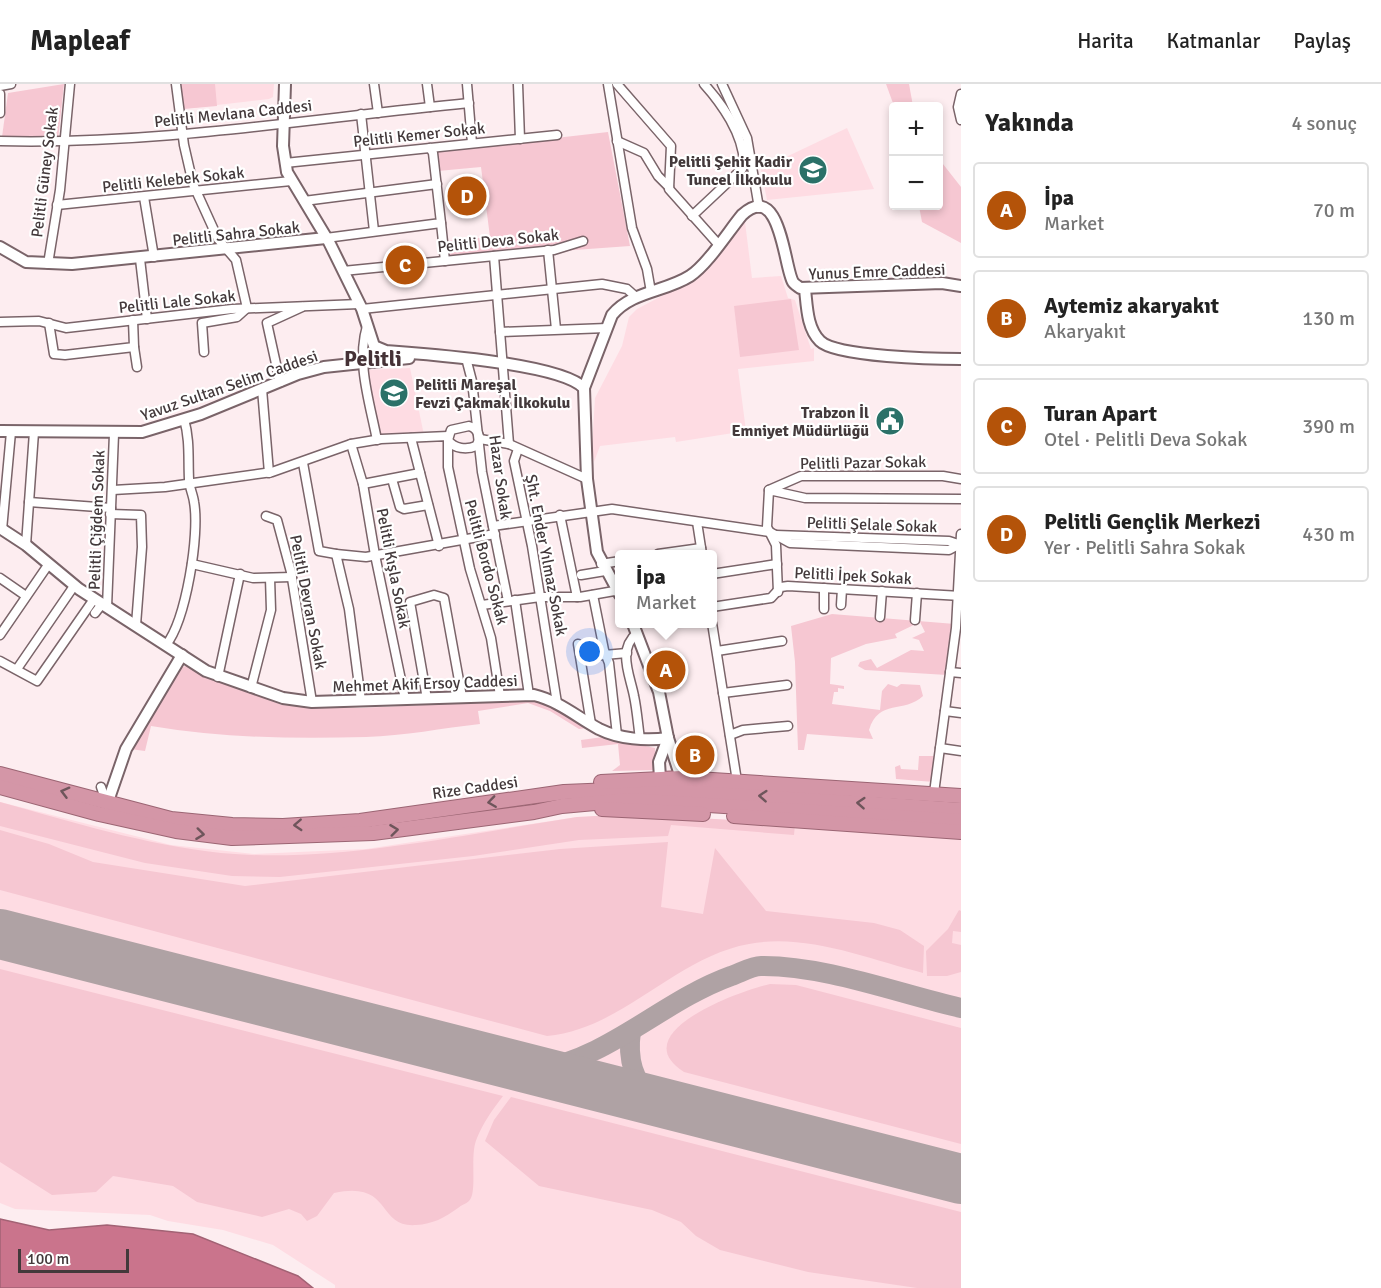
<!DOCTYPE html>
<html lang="tr">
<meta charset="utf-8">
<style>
body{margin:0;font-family:Signika,sans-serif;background:#f2f2f2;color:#222}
.controls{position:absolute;right:18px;top:18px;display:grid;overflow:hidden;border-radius:6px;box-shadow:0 3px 9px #0003}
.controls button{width:54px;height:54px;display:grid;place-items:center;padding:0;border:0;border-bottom:2px solid #e0e0e0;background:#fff;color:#222;font:30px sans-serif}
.scale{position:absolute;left:18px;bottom:15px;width:111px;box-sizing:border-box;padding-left:6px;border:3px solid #43393b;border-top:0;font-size:16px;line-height:21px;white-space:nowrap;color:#43393b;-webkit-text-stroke:4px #fff;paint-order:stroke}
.you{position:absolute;left:590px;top:568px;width:21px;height:21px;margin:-15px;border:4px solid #fff;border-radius:50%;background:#1a73e8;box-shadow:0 0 0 9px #1a73e833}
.badge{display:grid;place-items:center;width:39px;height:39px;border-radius:50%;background:#b45309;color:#fff;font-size:20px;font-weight:700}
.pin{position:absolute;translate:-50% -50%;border:3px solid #fff;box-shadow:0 2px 6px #0006}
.popup{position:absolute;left:615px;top:466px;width:102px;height:78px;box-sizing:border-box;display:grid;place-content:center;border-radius:6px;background:#fff;filter:drop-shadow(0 2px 4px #0005);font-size:20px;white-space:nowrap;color:#767676}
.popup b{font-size:22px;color:#222}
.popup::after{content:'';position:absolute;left:50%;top:100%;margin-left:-12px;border:12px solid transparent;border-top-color:#fff}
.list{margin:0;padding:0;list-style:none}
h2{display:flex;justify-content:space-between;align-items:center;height:78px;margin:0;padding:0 24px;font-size:26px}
h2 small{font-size:20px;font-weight:400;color:#767676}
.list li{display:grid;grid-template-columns:39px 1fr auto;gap:18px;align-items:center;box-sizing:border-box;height:96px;margin:0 12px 12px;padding:0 12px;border:2px solid #e0e0e0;border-radius:6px}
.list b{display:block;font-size:22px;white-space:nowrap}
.list p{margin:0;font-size:20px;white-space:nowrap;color:#767676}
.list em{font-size:20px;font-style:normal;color:#767676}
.map{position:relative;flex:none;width:961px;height:1204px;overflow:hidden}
header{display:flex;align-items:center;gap:36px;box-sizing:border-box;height:84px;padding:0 30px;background:#fff;border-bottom:2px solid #e0e0e0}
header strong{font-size:28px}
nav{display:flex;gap:33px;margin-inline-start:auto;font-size:21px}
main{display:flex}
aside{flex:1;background:#fff}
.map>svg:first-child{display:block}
.built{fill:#fedce3}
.green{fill:#f6c7d2}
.water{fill:#ca748c;stroke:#a26274;stroke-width:1.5}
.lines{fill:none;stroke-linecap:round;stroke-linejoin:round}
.taxiway{stroke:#afa2a4;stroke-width:20}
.runway{stroke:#afa2a4;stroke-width:50}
.minor-casing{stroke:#7a6469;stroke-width:11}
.tertiary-casing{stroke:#7a6469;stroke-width:14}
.trunk-casing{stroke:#9b6573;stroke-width:16}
.minor{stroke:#fff;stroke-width:8}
.tertiary{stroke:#fff;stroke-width:10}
.trunk{stroke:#d496a7;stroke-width:14}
.oneway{stroke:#6e555b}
.labels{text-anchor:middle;stroke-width:4.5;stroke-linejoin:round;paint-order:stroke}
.street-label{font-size:16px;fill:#43393b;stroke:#fff}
.poi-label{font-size:16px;font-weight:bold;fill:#43393b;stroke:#fff;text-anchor:end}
.district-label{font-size:22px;font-weight:bold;fill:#453236;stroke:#fff}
</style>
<header>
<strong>Mapleaf</strong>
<nav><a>Harita</a><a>Katmanlar</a><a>Paylaş</a></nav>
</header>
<main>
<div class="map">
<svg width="961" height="1204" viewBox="0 0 961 1204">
<rect width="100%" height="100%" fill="#fdedf0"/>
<g class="built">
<polygon points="181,0 274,0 273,13 269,15 183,25"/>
<polygon points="847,44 874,105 767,116 759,75 786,73"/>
<polygon points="745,138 752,194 781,192 788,214 795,216 811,265 814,264 814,277 738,285 746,347 676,358 675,353 600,362 594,378 592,364 595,314 622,262 629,233 637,225 698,193"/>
<polygon points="410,284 424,351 380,354 367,286"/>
<polygon points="0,718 171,761 254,770 366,765 577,733 682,733 961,751 961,1204 335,1204 335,1201 273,1161 223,1146 168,1137 150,1131 15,1125 0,1119"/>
</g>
<g class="green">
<polygon points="64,0 58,56 2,53 8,9"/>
<polygon points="181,0 215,0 217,22 183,25"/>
<polygon points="886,0 909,0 913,22 894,22"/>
<polygon points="608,48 630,162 447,175 445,157 490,153 481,83 438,87 434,68"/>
<polygon points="939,75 961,103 961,159 922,138 919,122 938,122"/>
<polygon points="791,215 799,266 740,273 734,222"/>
<path d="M 832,530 L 955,540 L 947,591 L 865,586 L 858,582 L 860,578 L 871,575 L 877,584 L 911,566 L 924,567 L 919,556 L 912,554 L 925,548 L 920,538 L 895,550 L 897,554 L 866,560 L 831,574 L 830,600 L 844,602 L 844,605 L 838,604 L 838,608 L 834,608 L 832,620 L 880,626 L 882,607 L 888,600 L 897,603 L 901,600 L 920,601 L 923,612 C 904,630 879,614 869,646 L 873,655 L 807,650 L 804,666 L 798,666 L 795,578 L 791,542 Z"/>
<path d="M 186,582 L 282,621 L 360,624 L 529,616 L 553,624 L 587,644 L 579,645 L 550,627 L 528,619 L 478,627 L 480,640 C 443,644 404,652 366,653 C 294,655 223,654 151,642 L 145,667 L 130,665 L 178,584 Z"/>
<polygon points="603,653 655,664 657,686 612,687 620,681 618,660 582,664 581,656"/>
<polygon points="919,672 937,672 934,698 896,695 895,683 900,681 901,685 918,686"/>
<path d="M 0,718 C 72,738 146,761 221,769 C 333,780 466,750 577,733 L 612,731 L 682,733 L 795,740 L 794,751 L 671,741 L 668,752 L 579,756 L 473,772 L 280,793 L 232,792 L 145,779 L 0,742 Z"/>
<path d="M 0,746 L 49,760 L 93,778 L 245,802 L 560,765 L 668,758 L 661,823 L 703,830 L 715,764 L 766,827 L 874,839 L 900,846 L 924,862 L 923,889 C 868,875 806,849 749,860 C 675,873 623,945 547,952 L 0,806 Z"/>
<polygon points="959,826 961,827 961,848 953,847 952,859 961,861 961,888 947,892 927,892 926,867 948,845"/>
<path d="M 0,885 L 503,1012 C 493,1025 483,1039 477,1054 C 469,1071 478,1108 469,1117 C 466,1120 461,1121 458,1124 C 444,1134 433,1140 416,1141 C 376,1144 393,1096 334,1109 L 317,1132 L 307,1137 L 301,1130 L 289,1125 L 262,1133 L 245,1129 L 197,1118 L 173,1102 L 113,1092 L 96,1108 L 52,1111 L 0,1078 Z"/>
<path d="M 770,900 L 796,901 L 961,944 L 961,1060 L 684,988 C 623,949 739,907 770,900 Z"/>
<polygon points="511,1013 961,1128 961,1204 917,1204 808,1188 720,1166 696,1152 681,1138 652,1126 539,1102 485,1057 494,1036"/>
</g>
<polygon class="water" points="0,1135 49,1146 107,1141 193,1150 298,1192 313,1204 0,1204"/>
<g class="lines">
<g class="taxiway">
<path d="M 631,947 C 627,975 633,997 653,1016"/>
<path d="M 536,986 C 610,974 662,917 731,892 C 740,889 752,882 761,882 C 823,881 900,910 961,924"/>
</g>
<polyline class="runway" points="0,850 961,1095"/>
<g class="minor-casing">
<g id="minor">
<polyline points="176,0 184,61 193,100 218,155 236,176 247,224 237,233 202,239 204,268"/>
<polyline points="374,0 378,29"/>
<polyline points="427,0 430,23"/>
<polyline points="467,0 472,59"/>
<polyline points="518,0 520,55"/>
<polyline points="608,0 632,144 647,185 651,208"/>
<polyline points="617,0 671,62 669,105 718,160"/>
<polyline points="722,0 747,54 759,124"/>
<polyline points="0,2 11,0"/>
<polyline points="0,10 0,29"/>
<polyline points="961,10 958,23 961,36"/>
<polyline points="361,30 374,147"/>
<path d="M 0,57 C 157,61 313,34 469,19"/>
<polyline points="617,57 644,69 658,92 669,103"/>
<polyline points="285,79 557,51"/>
<polyline points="144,113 154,173"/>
<polyline points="304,117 437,100"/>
<polyline points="57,121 291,97"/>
<path d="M 692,132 L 742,85 L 744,79 C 743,50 722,20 704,0"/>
<polyline points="441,139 445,177"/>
<polyline points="326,154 441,139 433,69 430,64"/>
<polyline points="548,166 556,245"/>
<polyline points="494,172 509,360"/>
<polyline points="140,175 147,235"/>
<polyline points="48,180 60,106 70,0"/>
<polyline points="343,187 554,166 583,157"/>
<polyline points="362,225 602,200 627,205 636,213"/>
<polyline points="0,238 39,237 66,244 232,225 359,220"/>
<polyline points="49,239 54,270 65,271 134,263 133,236"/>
<path d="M 367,242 C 356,279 370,319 377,356"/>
<polyline points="500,248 607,244"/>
<polyline points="134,263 137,283"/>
<polyline points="466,274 472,297 482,388 508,517"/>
<polyline points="280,298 267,239 302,223"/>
<polyline points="262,305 269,389"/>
<path d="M 469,342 C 476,344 478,348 480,355 L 476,362 C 467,366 454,365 448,356 L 451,346 Z"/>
<polyline points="411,354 439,462"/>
<polyline points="480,355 509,360 587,395"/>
<polyline points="351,360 363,400 375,471 405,615"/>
<polyline points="518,365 514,377 532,462 557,619"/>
<polyline points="303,379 319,467 336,470"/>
<polyline points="392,395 400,423 404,425 428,421"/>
<polyline points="363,400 420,389"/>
<polyline points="113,406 165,403 272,388 351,360 381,355 448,352 448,383 470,485 491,554 500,612"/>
<polyline points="769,406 801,392 943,392 961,395"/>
<polyline points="29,418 111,424"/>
<polyline points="110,430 141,431 142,463 136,541"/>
<polyline points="560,431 577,513"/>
<polyline points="266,432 277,436 291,488 312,618"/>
<polyline points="697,438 702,470"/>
<polyline points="493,442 612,425 770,448 790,459 949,466 960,460"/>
<polyline points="2,446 11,348"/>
<polyline points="776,451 949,457 961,461"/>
<polyline points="26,461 34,348"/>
<polyline points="658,470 701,464"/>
<polyline points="192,480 253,494 292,493"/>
<polyline points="601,480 620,477"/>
<polyline points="712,490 777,480"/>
<polyline points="581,491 605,487"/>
<polyline points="0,494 26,512"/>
<polyline points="778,508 776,461 767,443 769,406 805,414 961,415"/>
<polyline points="593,511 604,566 609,579 617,651"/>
<polyline points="515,516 529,611"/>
<polyline points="482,521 540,513 580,513 620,506"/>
<polyline points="841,521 842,505"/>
<polyline points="107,523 114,350"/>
<polyline points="712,523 771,514 781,503 788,502 961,512"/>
<polyline points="824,525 824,504"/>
<polyline points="95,529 102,520"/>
<polyline points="880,533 882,507"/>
<polyline points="915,536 917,509"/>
<polyline points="712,539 737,697"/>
<path d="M 637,549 C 617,566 630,591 634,612 C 637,626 638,641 640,655"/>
<polyline points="0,551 48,481"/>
<polyline points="578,560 591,640"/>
<path d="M 166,561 C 186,536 200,450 194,418 C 193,410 189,403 189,395 C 188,374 190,356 184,335"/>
<polyline points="717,567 782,557"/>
<polyline points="581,573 627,569"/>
<polyline points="0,577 37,597 94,515"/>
<polyline points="17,585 74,502"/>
<polyline points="950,588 961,589"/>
<polyline points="218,593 240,490"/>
<polyline points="251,604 271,526 270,494"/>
<polyline points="723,609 787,601"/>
<polyline points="427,615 410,518 434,511 444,514 462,613"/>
<polyline points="361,617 349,525 336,470 366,473 495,450"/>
<polyline points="945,627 961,629"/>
<polyline points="730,651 743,646 788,642"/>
<polyline points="940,664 961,667"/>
<polyline points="101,703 107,720"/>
<polyline points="934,709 956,544 961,450"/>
</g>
</g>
<g class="tertiary-casing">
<g id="tertiary">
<path d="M 285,0 L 283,62 L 287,88 L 329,158 L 362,225 L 374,262 L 386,267 C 425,270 560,279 584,304 L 587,395 L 597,468 L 620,511"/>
<polyline points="0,163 26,178 72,180 326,154"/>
<path d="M 805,205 C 807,223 807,244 820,257 C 836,273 936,275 961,275"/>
<path d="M 584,304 L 612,231 C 632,207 665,208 690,192 C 708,180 728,148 742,131 C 781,95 784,184 793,198 C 794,200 799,203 800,204 L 942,199 L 961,202"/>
<polyline points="0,347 142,348 201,330 298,290 324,283 409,274"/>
<path d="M 0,444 L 26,461 L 79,505 L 206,587 L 283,614 L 312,618 L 534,611 C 559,617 577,633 599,645 C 619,655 646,657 668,654"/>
<polyline points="633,540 659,608 668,654 681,694"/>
<polyline points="660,694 659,678 668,654"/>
<polyline points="107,720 126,665 182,571"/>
</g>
</g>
<g class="trunk-casing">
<g id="trunk">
<polyline points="0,690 171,735 232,741 283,742 360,737 564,708 612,706 706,708 961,726"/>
<polyline points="601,698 681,694 961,712"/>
<polyline points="0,703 99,730 176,747 232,754 373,749 534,728 562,722 628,716 961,737"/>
<polyline points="602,725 703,730"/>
<polyline points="734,732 961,748"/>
</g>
</g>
<use href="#minor" class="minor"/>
<use href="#tertiary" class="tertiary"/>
<use href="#trunk" class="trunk"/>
</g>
<defs><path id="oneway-chevron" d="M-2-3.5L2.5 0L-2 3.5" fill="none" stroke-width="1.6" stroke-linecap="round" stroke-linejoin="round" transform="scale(1.5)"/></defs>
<g class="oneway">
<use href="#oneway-chevron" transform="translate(65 708) rotate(-165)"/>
<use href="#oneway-chevron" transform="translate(763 712) rotate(-176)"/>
<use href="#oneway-chevron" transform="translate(492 718) rotate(172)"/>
<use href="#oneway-chevron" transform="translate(861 719) rotate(-176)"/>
<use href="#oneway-chevron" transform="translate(298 741) rotate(177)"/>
<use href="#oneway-chevron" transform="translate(394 746) rotate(-7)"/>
<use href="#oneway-chevron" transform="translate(200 750) rotate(7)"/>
</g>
<defs>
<g id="school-disc" transform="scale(1.5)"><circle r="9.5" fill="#2b7168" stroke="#fff"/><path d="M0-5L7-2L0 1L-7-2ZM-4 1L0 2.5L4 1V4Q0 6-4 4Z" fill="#fff"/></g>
<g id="civic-disc" transform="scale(1.5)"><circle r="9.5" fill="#2b7168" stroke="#fff"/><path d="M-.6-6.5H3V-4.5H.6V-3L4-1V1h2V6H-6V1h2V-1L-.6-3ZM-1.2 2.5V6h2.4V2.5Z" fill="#fff"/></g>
</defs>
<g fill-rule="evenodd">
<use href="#school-disc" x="813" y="86"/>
<use href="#school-disc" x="394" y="309"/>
<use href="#civic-disc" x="890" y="337"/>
</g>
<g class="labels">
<g class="street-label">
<text transform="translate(233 29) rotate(-6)" y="6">Pelitli Mevlana Caddesi</text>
<text transform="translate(419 50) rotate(-6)" y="6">Pelitli Kemer Sokak</text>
<text transform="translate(44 88) rotate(-83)" y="6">Pelitli Güney Sokak</text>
<text transform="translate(173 95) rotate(-6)" y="6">Pelitli Kelebek Sokak</text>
<text transform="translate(236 149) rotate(-6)" y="6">Pelitli Sahra Sokak</text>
<text transform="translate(498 156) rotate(-6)" y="6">Pelitli Deva Sokak</text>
<text transform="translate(877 187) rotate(-2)" y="6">Yunus Emre Caddesi</text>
<text transform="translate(177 217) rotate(-6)" y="6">Pelitli Lale Sokak</text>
<text transform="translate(229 301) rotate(-19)" y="6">Yavuz Sultan Selim Caddesi</text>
<text transform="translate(863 378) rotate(-1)" y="6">Pelitli Pazar Sokak</text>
<text transform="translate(501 393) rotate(82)" y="6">Hazar Sokak</text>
<text transform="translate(96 436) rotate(-88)" y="6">Pelitli Çiğdem Sokak</text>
<text transform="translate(872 440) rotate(2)" y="6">Pelitli Şelale Sokak</text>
<text transform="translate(547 471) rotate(79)" y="6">Şht. Ender Yılmaz Sokak</text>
<text transform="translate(487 478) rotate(75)" y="6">Pelitli Bordo Sokak</text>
<text transform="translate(394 484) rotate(79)" y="6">Pelitli Kışla Sokak</text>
<text transform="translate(853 491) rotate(3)" y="6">Pelitli İpek Sokak</text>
<text transform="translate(309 518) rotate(79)" y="6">Pelitli Devran Sokak</text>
<text transform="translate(425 599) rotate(-2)" y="6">Mehmet Akif Ersoy Caddesi</text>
<text transform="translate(475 703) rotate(-8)" y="6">Rize Caddesi</text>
</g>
<g class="poi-label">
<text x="792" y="83">Pelitli Şehit Kadir<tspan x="792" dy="18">Tuncel İlkokulu</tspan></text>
<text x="415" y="306" text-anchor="start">Pelitli Mareşal<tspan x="415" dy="18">Fevzi Çakmak İlkokulu</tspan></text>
<text x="869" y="334">Trabzon İl<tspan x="869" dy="18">Emniyet Müdürlüğü</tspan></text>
</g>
<g class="district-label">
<text x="373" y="282">Pelitli</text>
</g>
</g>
</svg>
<div class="controls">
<button>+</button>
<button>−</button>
</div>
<div class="scale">100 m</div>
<div class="you"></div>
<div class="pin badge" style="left:666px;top:586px">A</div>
<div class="popup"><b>İpa</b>Market</div>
<div class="pin badge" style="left:695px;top:671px">B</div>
<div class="pin badge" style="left:405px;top:181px">C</div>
<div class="pin badge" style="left:467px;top:112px">D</div>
</div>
<aside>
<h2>Yakında<small>4 sonuç</small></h2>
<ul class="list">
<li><span class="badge">A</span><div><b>İpa</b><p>Market</p></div><em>70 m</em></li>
<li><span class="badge">B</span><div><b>Aytemiz akaryakıt</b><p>Akaryakıt</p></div><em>130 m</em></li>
<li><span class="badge">C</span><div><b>Turan Apart</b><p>Otel · Pelitli Deva Sokak</p></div><em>390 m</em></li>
<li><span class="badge">D</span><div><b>Pelitli Gençlik Merkezi</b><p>Yer · Pelitli Sahra Sokak</p></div><em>430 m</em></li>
</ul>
</aside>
</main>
